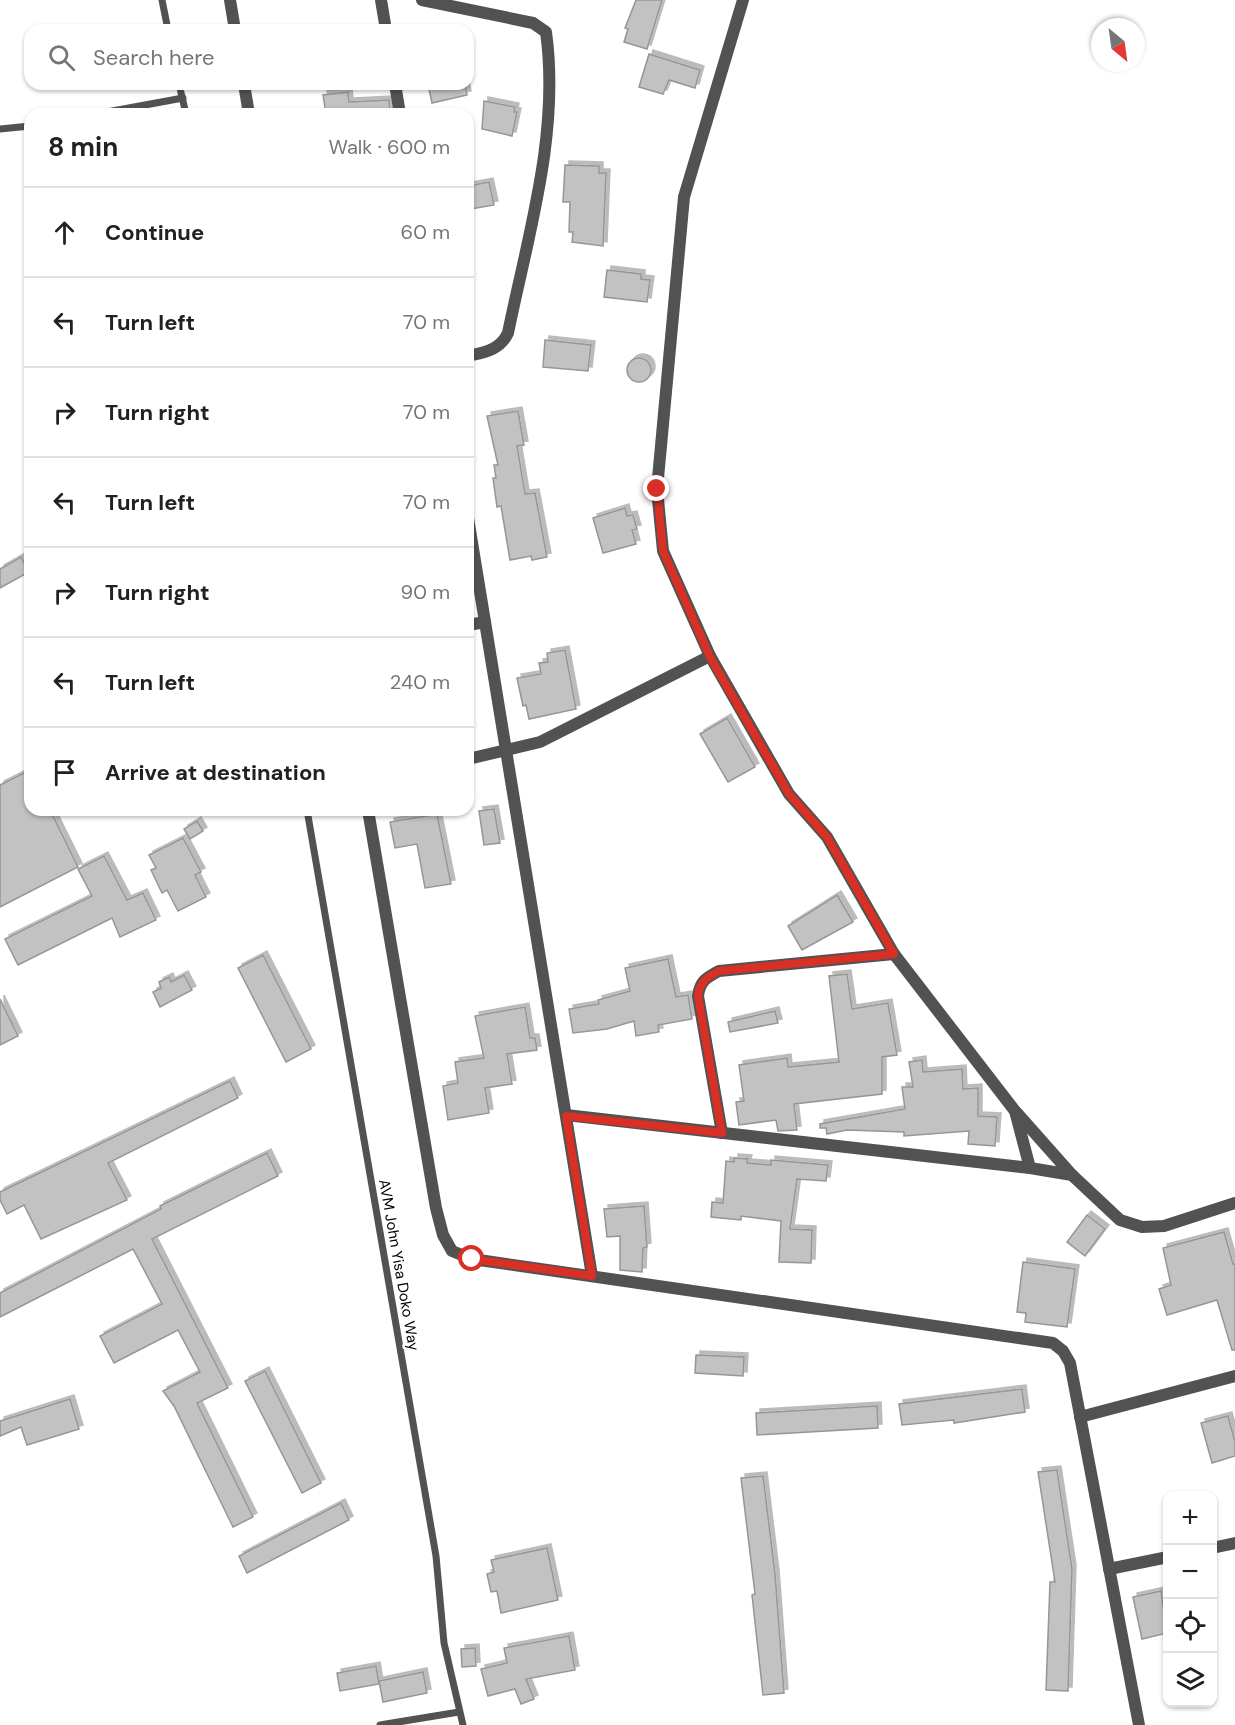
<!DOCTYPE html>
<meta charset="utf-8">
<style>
body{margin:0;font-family:"DM Sans",sans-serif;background:#f6f6f6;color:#202124}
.controls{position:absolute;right:18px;bottom:18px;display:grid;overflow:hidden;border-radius:12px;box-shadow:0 2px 4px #0004}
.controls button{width:54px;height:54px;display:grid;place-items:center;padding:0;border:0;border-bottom:2px solid #e0e0e0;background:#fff;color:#202124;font:30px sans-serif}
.compass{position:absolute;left:1091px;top:18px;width:54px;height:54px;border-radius:50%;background:#fff;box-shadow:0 2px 4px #0004;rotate:151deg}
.stop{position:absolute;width:18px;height:18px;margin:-14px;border:4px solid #d93025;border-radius:50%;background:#fff}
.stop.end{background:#d93025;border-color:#fff;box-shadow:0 2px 6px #0008}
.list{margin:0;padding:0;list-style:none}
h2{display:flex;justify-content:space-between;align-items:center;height:78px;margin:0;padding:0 24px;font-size:26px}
h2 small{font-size:20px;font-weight:400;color:#757577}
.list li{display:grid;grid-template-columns:39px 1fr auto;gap:18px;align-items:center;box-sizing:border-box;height:90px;padding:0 24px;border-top:2px solid #e0e0e0}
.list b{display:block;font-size:22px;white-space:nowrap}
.list em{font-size:20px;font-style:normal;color:#757577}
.icon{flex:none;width:33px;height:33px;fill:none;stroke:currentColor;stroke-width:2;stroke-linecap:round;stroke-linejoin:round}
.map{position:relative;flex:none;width:1235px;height:1725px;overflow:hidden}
.search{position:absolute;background:#fff;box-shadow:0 2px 4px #0004;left:24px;top:24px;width:450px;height:66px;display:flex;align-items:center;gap:15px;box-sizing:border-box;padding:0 21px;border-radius:18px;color:#757577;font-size:22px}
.panel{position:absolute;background:#fff;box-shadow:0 2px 4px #0004;left:24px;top:108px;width:450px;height:708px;border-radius:18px}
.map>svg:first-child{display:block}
.building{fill:#c2c2c2;stroke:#969696;stroke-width:1.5;filter:url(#shadow)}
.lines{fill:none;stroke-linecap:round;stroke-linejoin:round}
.service{stroke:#525252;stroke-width:7}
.minor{stroke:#525252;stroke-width:12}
.route{stroke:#d93025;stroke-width:8}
.labels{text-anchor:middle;stroke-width:5;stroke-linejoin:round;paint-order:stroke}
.street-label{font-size:15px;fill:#000;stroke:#fff}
</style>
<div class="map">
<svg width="1235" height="1725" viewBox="0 0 1235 1725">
<defs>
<filter id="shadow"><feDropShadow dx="4" dy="-4" stdDeviation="0" flood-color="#0004"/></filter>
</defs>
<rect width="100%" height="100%" fill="#fff"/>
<g class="building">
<polygon points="636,0 662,0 647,49 624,42 628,29 625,28"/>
<polygon points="649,54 700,70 695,88 669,80 663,94 639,87"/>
<polygon points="432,84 465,84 467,95 432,103 429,89 433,88"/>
<polygon points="348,92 349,102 389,100 390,114 326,114 323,95"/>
<polygon points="484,101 515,107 514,112 517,112 512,136 482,129"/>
<polygon points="565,165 599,166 599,173 606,173 603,246 572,242 573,232 569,232 570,202 563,202"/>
<polygon points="489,182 494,205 471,209 468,206 468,186"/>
<polygon points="607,270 641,274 641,279 650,280 647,302 604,297"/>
<polygon points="545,340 591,345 588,371 543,367"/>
<circle cx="639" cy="370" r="12"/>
<polygon points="518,411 524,445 517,446 525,494 535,493 547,557 532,560 531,556 510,560 501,506 497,507 493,478 496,478 494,465 498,465 487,416"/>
<polygon points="625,508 627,516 633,515 637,529 632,530 636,544 603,553 593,518"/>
<polygon points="21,557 29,572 0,588 0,569"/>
<polygon points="565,650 576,709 529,719 526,705 523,706 517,678 541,674 539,663 548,662 547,653"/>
<polygon points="727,718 755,767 728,782 700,734"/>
<polygon points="30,770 30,810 50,810 78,867 0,907 0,785"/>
<polygon points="494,809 500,843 484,845 479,811"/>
<polygon points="437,814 451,884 425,888 417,844 395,848 390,822"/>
<polygon points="197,821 203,831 190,839 184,829"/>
<polygon points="183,838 201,872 195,875 206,897 178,911 167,890 162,893 151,870 156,868 149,855"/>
<polygon points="104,856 127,900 143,893 156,920 120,937 112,918 18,965 5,939 92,896 78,869"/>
<polygon points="837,895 853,922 802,950 788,926"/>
<polygon points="263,955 311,1049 286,1062 238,968"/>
<polygon points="668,959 676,997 688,995 692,1019 658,1025 659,1032 636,1036 634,1021 607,1029 573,1033 569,1009 599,1004 598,1000 630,991 625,968"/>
<polygon points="847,974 852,1009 888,1003 897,1055 882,1057 882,1094 794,1104 797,1130 778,1131 776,1120 739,1125 736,1102 744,1101 739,1065 787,1058 788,1067 839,1062 829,976"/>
<polygon points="184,975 192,990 160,1007 153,992 161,988 159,982 169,977 171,982"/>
<polygon points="0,999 18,1036 0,1045"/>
<polygon points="525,1007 530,1038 535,1038 537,1050 507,1054 512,1084 485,1088 489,1113 448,1120 443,1086 458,1083 455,1062 484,1058 475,1016"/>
<polygon points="775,1011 778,1023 730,1032 728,1022"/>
<polygon points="922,1060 923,1072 962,1069 963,1089 978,1088 978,1116 997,1117 995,1146 968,1144 969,1131 904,1136 904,1132 847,1130 827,1134 826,1128 820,1128 820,1124 905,1109 902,1087 913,1087 909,1062"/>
<polygon points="230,1081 238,1098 108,1163 127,1200 41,1239 24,1205 7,1214 0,1200 0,1192"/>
<polygon points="267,1153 278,1176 152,1239 228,1388 197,1403 253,1517 233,1527 174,1406 163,1391 200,1372 178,1330 114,1363 100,1336 162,1304 133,1249 0,1317 0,1293 161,1209 160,1206"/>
<polygon points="734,1158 748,1159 747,1163 771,1165 771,1160 828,1165 826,1181 797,1179 790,1229 812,1230 811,1263 779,1262 781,1221 741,1216 741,1220 711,1217 712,1202 723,1203 726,1161 734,1162"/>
<polygon points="644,1206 647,1247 643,1248 642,1272 620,1270 620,1236 607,1237 604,1209"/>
<polygon points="1087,1215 1105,1229 1085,1256 1067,1242"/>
<polygon points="1224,1232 1233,1264 1235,1264 1235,1350 1232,1350 1217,1300 1167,1315 1159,1289 1171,1285 1163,1248"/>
<polygon points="1023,1262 1075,1269 1067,1327 1025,1322 1026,1313 1017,1312"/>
<polygon points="696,1355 744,1357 743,1376 695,1373"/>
<polygon points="265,1371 321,1483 302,1493 245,1381"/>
<polygon points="1022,1389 1025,1412 954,1423 954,1420 902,1425 899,1404"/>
<polygon points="70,1399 79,1429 27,1445 21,1427 0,1436 0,1421"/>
<polygon points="877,1406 878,1428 757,1435 756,1413"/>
<polygon points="1228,1416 1235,1442 1235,1456 1212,1463 1201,1423"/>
<polygon points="1057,1470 1072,1569 1068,1691 1046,1690 1050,1582 1055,1582 1038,1472"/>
<polygon points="763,1476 775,1574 784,1693 763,1695 752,1595 755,1594 741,1478"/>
<polygon points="341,1503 349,1520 247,1573 239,1556"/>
<polygon points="547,1548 558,1600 501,1613 497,1591 491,1592 487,1574 494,1572 491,1560"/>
<polygon points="1161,1591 1167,1633 1142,1639 1133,1597"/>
<polygon points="569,1636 575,1670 526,1679 534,1699 521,1704 515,1689 488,1696 481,1669 507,1663 504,1648"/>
<polygon points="475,1648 476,1666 462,1667 461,1649"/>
<polygon points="376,1666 379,1684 340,1691 337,1673"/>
<polygon points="423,1672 427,1693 383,1702 379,1681"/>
</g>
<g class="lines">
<g class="service">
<polyline points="162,0 168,30"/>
<polyline points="179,84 186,114"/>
<polyline points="96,114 183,98"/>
<polyline points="0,129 30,126"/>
<polyline points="307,810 436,1556 444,1643 463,1725"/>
<polyline points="380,1725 459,1712"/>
</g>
<g class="minor">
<polyline points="230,0 235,30"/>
<polyline points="381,0 386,30"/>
<path d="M 422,0 L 533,23 L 546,32 C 560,133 528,235 508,333 C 500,350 485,352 468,356"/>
<polyline points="743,0 684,197 657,489 663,551 710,656 789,794 827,837 894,954 1015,1111 1030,1168 1072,1175 1120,1220 1142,1227 1164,1226 1235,1203"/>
<polyline points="244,84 249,114"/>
<polyline points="395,84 400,114"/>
<polyline points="468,518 592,1276"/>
<polyline points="468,625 485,622"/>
<polyline points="468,759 540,742 710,656"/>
<polyline points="368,810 436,1208 443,1235 452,1251 472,1259 1053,1343 1063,1351 1070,1363 1139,1725"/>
<polyline points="1017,1113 1072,1175"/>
<polyline points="566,1115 1030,1168"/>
<path d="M 722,1133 L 698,996 C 700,981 706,978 719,971 L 894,954"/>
<polyline points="1080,1417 1235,1376"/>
<polyline points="1212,1548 1235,1543"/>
<polyline points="1109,1569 1168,1557"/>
</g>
</g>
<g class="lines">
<path class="route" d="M 472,1259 L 592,1276 L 566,1116 L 722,1133 L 698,996 C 700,981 706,978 719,971 L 894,954 L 827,837 L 789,794 L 710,657 L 663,551 L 657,489"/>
</g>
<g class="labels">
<g class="street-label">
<text transform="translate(399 1265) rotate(80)" y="5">AVM John Yisa Doko Way</text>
</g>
</g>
</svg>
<div class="controls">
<button>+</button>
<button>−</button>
<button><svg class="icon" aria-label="locate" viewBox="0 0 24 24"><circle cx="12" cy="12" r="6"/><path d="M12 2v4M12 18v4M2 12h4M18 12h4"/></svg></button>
<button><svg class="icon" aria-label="layers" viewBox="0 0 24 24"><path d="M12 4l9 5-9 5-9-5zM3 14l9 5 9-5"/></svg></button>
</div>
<svg class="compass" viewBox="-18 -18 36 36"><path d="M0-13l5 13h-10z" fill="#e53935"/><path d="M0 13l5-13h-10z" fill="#757577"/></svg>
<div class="stop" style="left:472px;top:1259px"></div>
<div class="stop end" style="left:657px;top:489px"></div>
<div class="search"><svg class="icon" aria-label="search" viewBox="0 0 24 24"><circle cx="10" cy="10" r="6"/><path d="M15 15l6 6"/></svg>Search here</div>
<section class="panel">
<h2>8 min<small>Walk · 600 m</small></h2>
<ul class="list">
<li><svg class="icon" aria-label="ahead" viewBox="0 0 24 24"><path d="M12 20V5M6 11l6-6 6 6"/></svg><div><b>Continue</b></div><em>60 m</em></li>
<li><svg class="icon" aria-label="left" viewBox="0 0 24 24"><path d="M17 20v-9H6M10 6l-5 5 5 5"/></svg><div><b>Turn left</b></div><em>70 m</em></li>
<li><svg class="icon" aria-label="right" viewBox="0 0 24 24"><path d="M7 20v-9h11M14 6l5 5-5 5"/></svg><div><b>Turn right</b></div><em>70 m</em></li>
<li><svg class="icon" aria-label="left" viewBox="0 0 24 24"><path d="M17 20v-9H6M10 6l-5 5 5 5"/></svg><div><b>Turn left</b></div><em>70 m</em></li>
<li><svg class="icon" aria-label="right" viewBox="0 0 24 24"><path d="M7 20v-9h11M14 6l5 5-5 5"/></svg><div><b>Turn right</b></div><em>90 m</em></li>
<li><svg class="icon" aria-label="left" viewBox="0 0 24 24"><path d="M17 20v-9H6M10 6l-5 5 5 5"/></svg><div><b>Turn left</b></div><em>240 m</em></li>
<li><svg class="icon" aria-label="arrive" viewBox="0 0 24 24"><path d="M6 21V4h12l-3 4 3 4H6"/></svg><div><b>Arrive at destination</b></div></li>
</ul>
</section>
</div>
